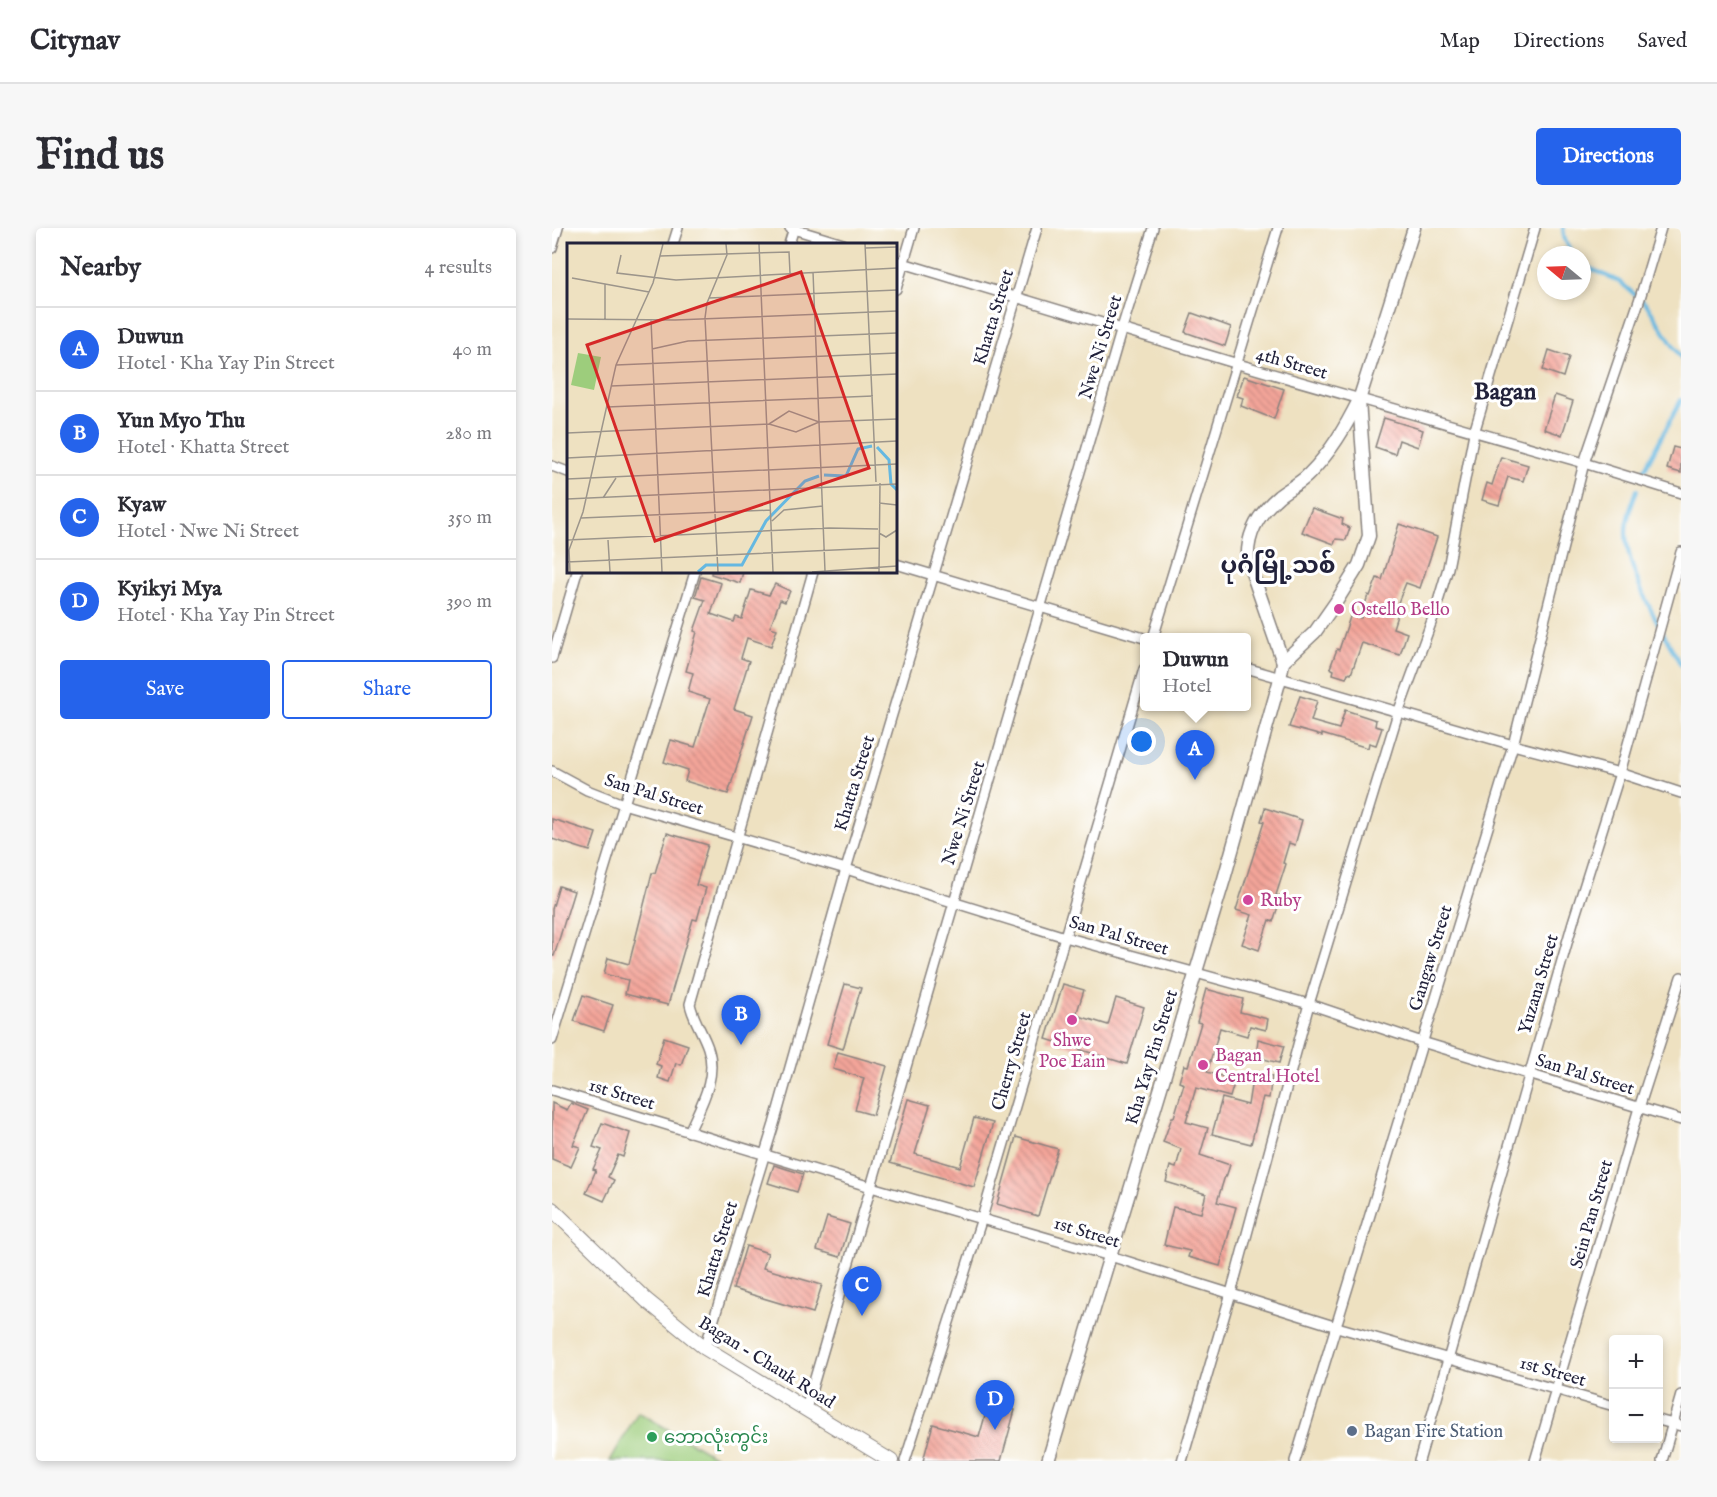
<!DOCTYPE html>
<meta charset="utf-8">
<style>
body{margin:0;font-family:"IM FELL English","Noto Sans Myanmar",serif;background:#f7f7f7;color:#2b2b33}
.controls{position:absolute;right:18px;bottom:18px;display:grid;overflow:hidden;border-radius:6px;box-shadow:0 3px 9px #0003}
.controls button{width:54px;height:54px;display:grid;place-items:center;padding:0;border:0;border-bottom:2px solid #e1e1e2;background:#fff;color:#2b2b33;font:30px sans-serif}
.compass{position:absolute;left:985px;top:18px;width:54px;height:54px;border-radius:50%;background:#fff;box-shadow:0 3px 9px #0003;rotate:289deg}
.you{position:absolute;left:590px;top:514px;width:21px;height:21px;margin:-15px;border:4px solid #fff;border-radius:50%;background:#1a73e8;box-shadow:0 0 0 9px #1a73e833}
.badge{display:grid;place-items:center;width:39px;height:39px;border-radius:50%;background:#2563eb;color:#fff;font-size:20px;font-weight:700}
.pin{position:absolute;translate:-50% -50px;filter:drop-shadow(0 2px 3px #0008)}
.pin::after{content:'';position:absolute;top:32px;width:21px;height:18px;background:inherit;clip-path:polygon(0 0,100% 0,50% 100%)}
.popup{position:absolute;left:588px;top:405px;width:111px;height:78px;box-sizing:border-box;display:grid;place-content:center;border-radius:6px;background:#fff;filter:drop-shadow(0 2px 4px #0005);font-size:20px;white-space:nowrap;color:#7c7c81}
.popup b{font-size:22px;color:#2b2b33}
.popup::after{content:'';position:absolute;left:50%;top:100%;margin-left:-12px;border:12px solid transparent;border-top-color:#fff}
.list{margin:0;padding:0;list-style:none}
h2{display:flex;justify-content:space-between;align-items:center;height:78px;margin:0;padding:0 24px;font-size:26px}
h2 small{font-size:20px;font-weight:400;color:#7c7c81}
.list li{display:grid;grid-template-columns:39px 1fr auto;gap:18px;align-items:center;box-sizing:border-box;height:84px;padding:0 24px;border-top:2px solid #e1e1e2}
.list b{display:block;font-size:22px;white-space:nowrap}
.list p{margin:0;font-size:20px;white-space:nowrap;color:#7c7c81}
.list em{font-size:20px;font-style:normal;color:#7c7c81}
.actions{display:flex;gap:12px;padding:18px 24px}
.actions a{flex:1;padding:14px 0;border:2px solid #2563eb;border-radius:6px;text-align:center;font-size:21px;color:#2563eb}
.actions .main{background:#2563eb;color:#fff}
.map{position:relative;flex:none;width:1129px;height:1233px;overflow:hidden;border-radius:6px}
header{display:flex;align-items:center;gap:36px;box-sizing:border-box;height:84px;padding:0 30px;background:#fff;border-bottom:2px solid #e1e1e2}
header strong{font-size:28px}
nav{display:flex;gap:33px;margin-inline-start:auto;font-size:21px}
.intro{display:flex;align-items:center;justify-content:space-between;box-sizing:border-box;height:144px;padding:0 36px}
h1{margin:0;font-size:42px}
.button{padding:15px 27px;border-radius:6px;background:#2563eb;color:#fff;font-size:21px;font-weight:700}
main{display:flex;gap:36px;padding:0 36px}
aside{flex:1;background:#fff;border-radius:6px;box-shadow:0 3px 9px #0003}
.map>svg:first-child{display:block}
.pitch{fill:#9dcd7c;stroke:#60785c;stroke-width:1.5}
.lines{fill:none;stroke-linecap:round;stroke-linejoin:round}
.stream{stroke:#65b8e1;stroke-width:4}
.building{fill:url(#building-back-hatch)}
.minor-casing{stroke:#88827e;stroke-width:12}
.tertiary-casing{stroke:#88827e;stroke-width:15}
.secondary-casing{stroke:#88827e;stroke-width:16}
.minor{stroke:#fff;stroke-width:9}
.tertiary{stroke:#fff;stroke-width:12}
.secondary{stroke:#fff;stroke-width:14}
.hotel-dot{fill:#d1479c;stroke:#fff;stroke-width:2}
.service-dot{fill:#5c6f8a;stroke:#fff;stroke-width:2}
.leisure-dot{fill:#2e9e5b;stroke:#fff;stroke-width:2}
.labels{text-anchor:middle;stroke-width:6;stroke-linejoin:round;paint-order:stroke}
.street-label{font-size:18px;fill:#22223b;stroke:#fff}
.hotel-label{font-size:18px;fill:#b23c85;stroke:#fff;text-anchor:start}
.service-label{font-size:18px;fill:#4e5e75;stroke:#fff;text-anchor:start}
.leisure-label{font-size:18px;fill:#27864d;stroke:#fff;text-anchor:start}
.district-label{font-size:24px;font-weight:bold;fill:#22223b;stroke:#fff}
.inset-river{fill:none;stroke:#65b8e1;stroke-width:3}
.inset-road{fill:none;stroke:#9c958b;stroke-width:1.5}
.view{fill:#d62828;fill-opacity:0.15;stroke:#d62828;stroke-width:3}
.inset-edge{fill:none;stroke:#22223b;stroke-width:3}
</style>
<header>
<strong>Citynav</strong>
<nav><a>Map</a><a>Directions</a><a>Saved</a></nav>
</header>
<div class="intro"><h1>Find us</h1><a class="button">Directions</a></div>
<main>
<aside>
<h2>Nearby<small>4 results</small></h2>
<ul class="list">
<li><span class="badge">A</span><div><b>Duwun</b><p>Hotel · Kha Yay Pin Street</p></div><em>40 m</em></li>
<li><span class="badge">B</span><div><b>Yun Myo Thu</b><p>Hotel · Khatta Street</p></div><em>280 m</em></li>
<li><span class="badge">C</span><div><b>Kyaw</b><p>Hotel · Nwe Ni Street</p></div><em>350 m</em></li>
<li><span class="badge">D</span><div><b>Kyikyi Mya</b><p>Hotel · Kha Yay Pin Street</p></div><em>390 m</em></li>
</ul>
<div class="actions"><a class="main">Save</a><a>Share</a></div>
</aside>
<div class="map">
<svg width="1129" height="1233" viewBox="0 0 1129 1233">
<defs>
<pattern id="building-back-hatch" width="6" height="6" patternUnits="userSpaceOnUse" patternTransform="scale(1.5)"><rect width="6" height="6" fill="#f4a59a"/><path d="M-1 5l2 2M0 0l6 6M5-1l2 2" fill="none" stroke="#c5867f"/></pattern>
</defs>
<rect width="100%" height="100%" fill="#fff"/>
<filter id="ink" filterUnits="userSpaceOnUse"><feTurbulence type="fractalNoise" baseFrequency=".0167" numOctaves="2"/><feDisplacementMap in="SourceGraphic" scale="12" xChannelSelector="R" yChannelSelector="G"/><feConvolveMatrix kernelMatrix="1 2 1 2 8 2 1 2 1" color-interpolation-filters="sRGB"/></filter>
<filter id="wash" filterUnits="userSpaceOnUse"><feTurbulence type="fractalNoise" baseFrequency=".008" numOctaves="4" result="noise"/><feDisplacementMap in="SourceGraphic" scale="24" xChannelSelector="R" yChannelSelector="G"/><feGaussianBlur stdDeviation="1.35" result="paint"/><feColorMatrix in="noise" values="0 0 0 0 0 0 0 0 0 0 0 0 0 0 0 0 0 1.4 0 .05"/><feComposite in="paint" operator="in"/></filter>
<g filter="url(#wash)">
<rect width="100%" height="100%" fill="#eee1c1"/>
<polygon class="pitch" points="86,1184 171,1233 58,1233"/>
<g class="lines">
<g class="stream">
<path d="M 1011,0 C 1012,12 1015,18 1023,27"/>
<polyline points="1030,34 1033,38 1068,54 1095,77 1129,130"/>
<polyline points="1091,244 1129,172"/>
<path d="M 1085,262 C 1081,274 1074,290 1074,303 C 1074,345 1109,400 1129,437"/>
</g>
</g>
<g id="blocks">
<g class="building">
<polygon points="640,85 679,99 673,118 633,104"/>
<polygon points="997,122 1017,129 1011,149 991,142"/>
<polygon points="692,148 732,161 722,191 689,178 691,170 685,168"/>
<polygon points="1003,167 1021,173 1010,207 992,201"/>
<polygon points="832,190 871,202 866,219 847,212 843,226 823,219"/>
<polygon points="1121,219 1129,221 1129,245 1115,241"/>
<polygon points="949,229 976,237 971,253 956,249 947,277 930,272 935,255 940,257"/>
<polygon points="760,280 791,291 790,296 798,300 794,312 784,311 782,316 750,304"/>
<polygon points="847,296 885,309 868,360 854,355 845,377 848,378 841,400 855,405 848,427 810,415 799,446 796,445 794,450 781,446 782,442 778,440 785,421 787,422 799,386 809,390 816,367 818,368 825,350 830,352"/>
<polygon points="159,344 191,344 188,355 159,346"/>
<polygon points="149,349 169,355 159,386 182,394 184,389 190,391 199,362 217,367 223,356 238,363 233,374 228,372 218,399 225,401 219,418 195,410 189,430 197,433 182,481 201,487 176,566 133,553 136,542 112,534 119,512 143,519 158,471 136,464 141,445 134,443 145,404 142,403 153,372 143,369"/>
<polygon points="748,468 765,473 759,493 787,501 793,482 824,492 823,498 830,500 824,517 817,515 816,520 770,506 770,508 737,499"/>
<polygon points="713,580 750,592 743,617 737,615 731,635 734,636 724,667 729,669 721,694 717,692 707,722 690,716 700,687 684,682 712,594 709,593"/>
<polygon points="0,591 44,605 38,623 0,611"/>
<polygon points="115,605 156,617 144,657 154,660 145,692 141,691 116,777 73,766 76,752 52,746 56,730 77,736 100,645 103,645"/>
<polygon points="7,658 22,663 2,728 0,728 0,681"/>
<polygon points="293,756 309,760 291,821 275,816"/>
<polygon points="511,756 532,762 524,787 556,797 564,770 592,779 575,836 494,811"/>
<polygon points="654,761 691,771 688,784 716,791 714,802 698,798 695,808 668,800 655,844 683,852 678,869 644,860 634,894 656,900 648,927 678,937 674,949 673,948 665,974 684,979 668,1038 636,1029 638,1023 612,1017 621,979 649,985 654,966 614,954 618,938 624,940 629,921 611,914 620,889 622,889 632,856 627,854 632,837 636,838 649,795 645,794"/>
<polygon points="31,767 61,777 52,803 22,793"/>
<polygon points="112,809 136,817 129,837 124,835 118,854 106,850 109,838 104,836"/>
<polygon points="706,811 732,818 727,835 704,829"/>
<polygon points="286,824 335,838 321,887 303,882 312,850 281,841"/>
<polygon points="701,845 720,848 717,870 711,869 699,916 660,906 670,870 696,877"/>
<polygon points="356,871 378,877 363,926 408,939 422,890 441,895 422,959 338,935"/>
<polygon points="0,875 15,882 19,875 36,882 21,917 28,919 19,939 0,931"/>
<polygon points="50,895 78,905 71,929 66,927 56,949 62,952 52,973 34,965 44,942 41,941 50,922 41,919"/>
<polygon points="464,909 506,921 486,988 445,976"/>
<polygon points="222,937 251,946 245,964 216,955"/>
<polygon points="275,989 298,996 288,1029 265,1022"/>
<polygon points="194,1018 216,1025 211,1040 270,1057 261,1085 181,1061"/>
<polygon points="437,1174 463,1182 449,1233 371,1233 381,1196 427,1209"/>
</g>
</g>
</g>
<g filter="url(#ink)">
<use href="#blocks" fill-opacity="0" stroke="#88827e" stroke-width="1.5"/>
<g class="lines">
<g class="minor-casing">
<g id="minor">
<polyline points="238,0 291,16"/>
<polyline points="121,16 126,0"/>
<polyline points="237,16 242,0"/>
<polyline points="0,20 6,0"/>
<polyline points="344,33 686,136 1032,235 1129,265"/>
<polyline points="344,61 362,0"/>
<polyline points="0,238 16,244"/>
<polyline points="344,336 592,410"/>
<polyline points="601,410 726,0"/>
<polyline points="0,430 25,344"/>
<polyline points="694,440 961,517 1068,545 1129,565"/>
<polyline points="0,543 35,562 71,576 294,641 513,709 757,776 870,814 1129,892"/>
<polyline points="0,812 143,344"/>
<polyline points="0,862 319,959 558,1028 785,1099 1062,1178"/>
<path d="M 137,904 C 149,877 166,849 156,820 C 151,805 141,791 138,776 L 261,344"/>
<polyline points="153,1120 222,896 294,641 485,0"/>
<polyline points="254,1181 570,100 601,0"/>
<polyline points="1106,1192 1129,1198"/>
<polyline points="353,1233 430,990 592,441"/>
<polyline points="630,1233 679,1065 757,776 846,485 882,387 896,340 922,205 983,0"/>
<polyline points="743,1233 961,517 1032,235 1088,70 1109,0"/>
<polyline points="867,1233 1021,694 1068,545 1129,324"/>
<polyline points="983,1233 1087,880 1129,749"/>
<polyline points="1110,1233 1129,1167"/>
</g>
</g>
<g class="tertiary-casing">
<g id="tertiary">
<polyline points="731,434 763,404 784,374 807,337 817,308 807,173"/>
<path d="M 496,1233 L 672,651 L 728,451 L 731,434 L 696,333 C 694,306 707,285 727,268 C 737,260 749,255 757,246 C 779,224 793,200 807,172 L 862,0"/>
</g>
</g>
<g class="secondary-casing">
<polyline id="secondary" points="0,981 94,1072 153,1120 339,1233"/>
</g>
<use href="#minor" class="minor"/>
<use href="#tertiary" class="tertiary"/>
<use href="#secondary" class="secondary"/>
</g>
</g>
<g class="hotel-dot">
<circle cx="787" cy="381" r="6"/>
<circle cx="696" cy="672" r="6"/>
<circle cx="520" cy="792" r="6"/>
<circle cx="651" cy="837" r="6"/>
</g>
<circle class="service-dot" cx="800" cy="1203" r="6"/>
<circle class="leisure-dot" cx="100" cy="1209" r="6"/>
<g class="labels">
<g class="street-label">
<text transform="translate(441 89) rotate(-73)" y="6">Khatta Street</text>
<text transform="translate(548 119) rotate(-73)" y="6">Nwe Ni Street</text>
<text transform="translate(740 135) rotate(16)" y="6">4th Street</text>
<text transform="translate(302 555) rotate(-73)" y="6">Khatta Street</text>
<text transform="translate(102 566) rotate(17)" y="6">San Pal Street</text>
<text transform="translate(411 585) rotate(-73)" y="6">Nwe Ni Street</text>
<text transform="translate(567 707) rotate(16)" y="6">San Pal Street</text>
<text transform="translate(878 730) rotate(-73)" y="6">Gangaw Street</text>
<text transform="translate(986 756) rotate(-74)" y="6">Yuzana Street</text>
<text transform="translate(599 829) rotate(-73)" y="6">Kha Yay Pin Street</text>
<text transform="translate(459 833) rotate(-74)" y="6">Cherry Street</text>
<text transform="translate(1033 846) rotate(17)" y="6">San Pal Street</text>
<text transform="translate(70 866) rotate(17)" y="6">1st Street</text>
<text transform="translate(1039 986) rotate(-74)" y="6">Sein Pan Street</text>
<text transform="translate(535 1004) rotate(17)" y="6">1st Street</text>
<text transform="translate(165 1021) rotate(-73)" y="6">Khatta Street</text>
<text transform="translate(215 1134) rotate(32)" y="6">Bagan - Chauk Road</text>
<text transform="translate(1001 1143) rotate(16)" y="6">1st Street</text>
</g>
<g class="hotel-label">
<text x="799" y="387">Ostello Bello</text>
<text x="708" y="678">Ruby</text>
<text x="520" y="818" text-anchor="middle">Shwe<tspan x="520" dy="21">Poe Eain</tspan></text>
<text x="663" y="833">Bagan<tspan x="663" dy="21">Central Hotel</tspan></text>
</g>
<g class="service-label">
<text x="812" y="1209">Bagan Fire Station</text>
</g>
<g class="leisure-label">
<text x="112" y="1215">ဘောလုံးကွင်း</text>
</g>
<g class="district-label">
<text x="953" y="171">Bagan</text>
<text x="726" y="345">ပုဂံမြို့သစ်</text>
</g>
</g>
<g transform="translate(15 15)">
<rect width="330" height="330" fill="#eee1c1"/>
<path d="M 11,110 L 34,114 L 27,147 L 4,142 Z" fill="#9dcd7c"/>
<path class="inset-river" d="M 310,204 L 322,217 L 324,241 L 330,247M 257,232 L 279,233 L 291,206 L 305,203M 131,329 L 139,322 L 175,322 L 199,278 L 238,238 L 252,233"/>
<path class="inset-road" d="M 192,1 L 206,329M 298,1 L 309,239M 298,5 L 330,4M 54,12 L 50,30 L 109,37 L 330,25M 93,13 L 222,9 L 223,30M 246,29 L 258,328M 5,35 L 82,49M 38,41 L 38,77M 142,55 L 330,47M 0,76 L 108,77 L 330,68M 84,77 L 95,329M 85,106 L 121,98 L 330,90M 49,122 L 330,110M 44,143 L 330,131M 40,164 L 306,153M 202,181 L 222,168 L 252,179 L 330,176M 0,190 L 202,181 L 229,189 L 252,179M 0,215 L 330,198M 0,236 L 330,221M 36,255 L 49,235M 0,256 L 330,241M 312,260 L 330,262M 14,275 L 204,267M 205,278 L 217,267 L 256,263M 312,290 L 319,294 L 330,287M 0,297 L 262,285 L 311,286M 41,297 L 43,329M 0,319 L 312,305M 3,329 L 2,307 L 16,269 L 49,122 L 86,40 L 96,1M 151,329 L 138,75 L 140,60 L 160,12 L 159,1M 245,329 L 330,323M 312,329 L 313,240"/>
<path class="view" d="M 234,29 L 302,225 L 88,298 L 20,102 Z"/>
<rect width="330" height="330" class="inset-edge"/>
</g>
</svg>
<div class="controls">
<button>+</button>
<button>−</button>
</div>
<svg class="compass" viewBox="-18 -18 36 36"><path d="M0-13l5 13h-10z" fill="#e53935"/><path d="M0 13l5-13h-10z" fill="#7c7c81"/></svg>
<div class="you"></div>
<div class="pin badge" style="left:643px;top:552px">A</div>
<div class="popup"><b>Duwun</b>Hotel</div>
<div class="pin badge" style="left:189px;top:817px">B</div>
<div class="pin badge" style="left:310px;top:1088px">C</div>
<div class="pin badge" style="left:443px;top:1202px">D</div>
</div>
</main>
